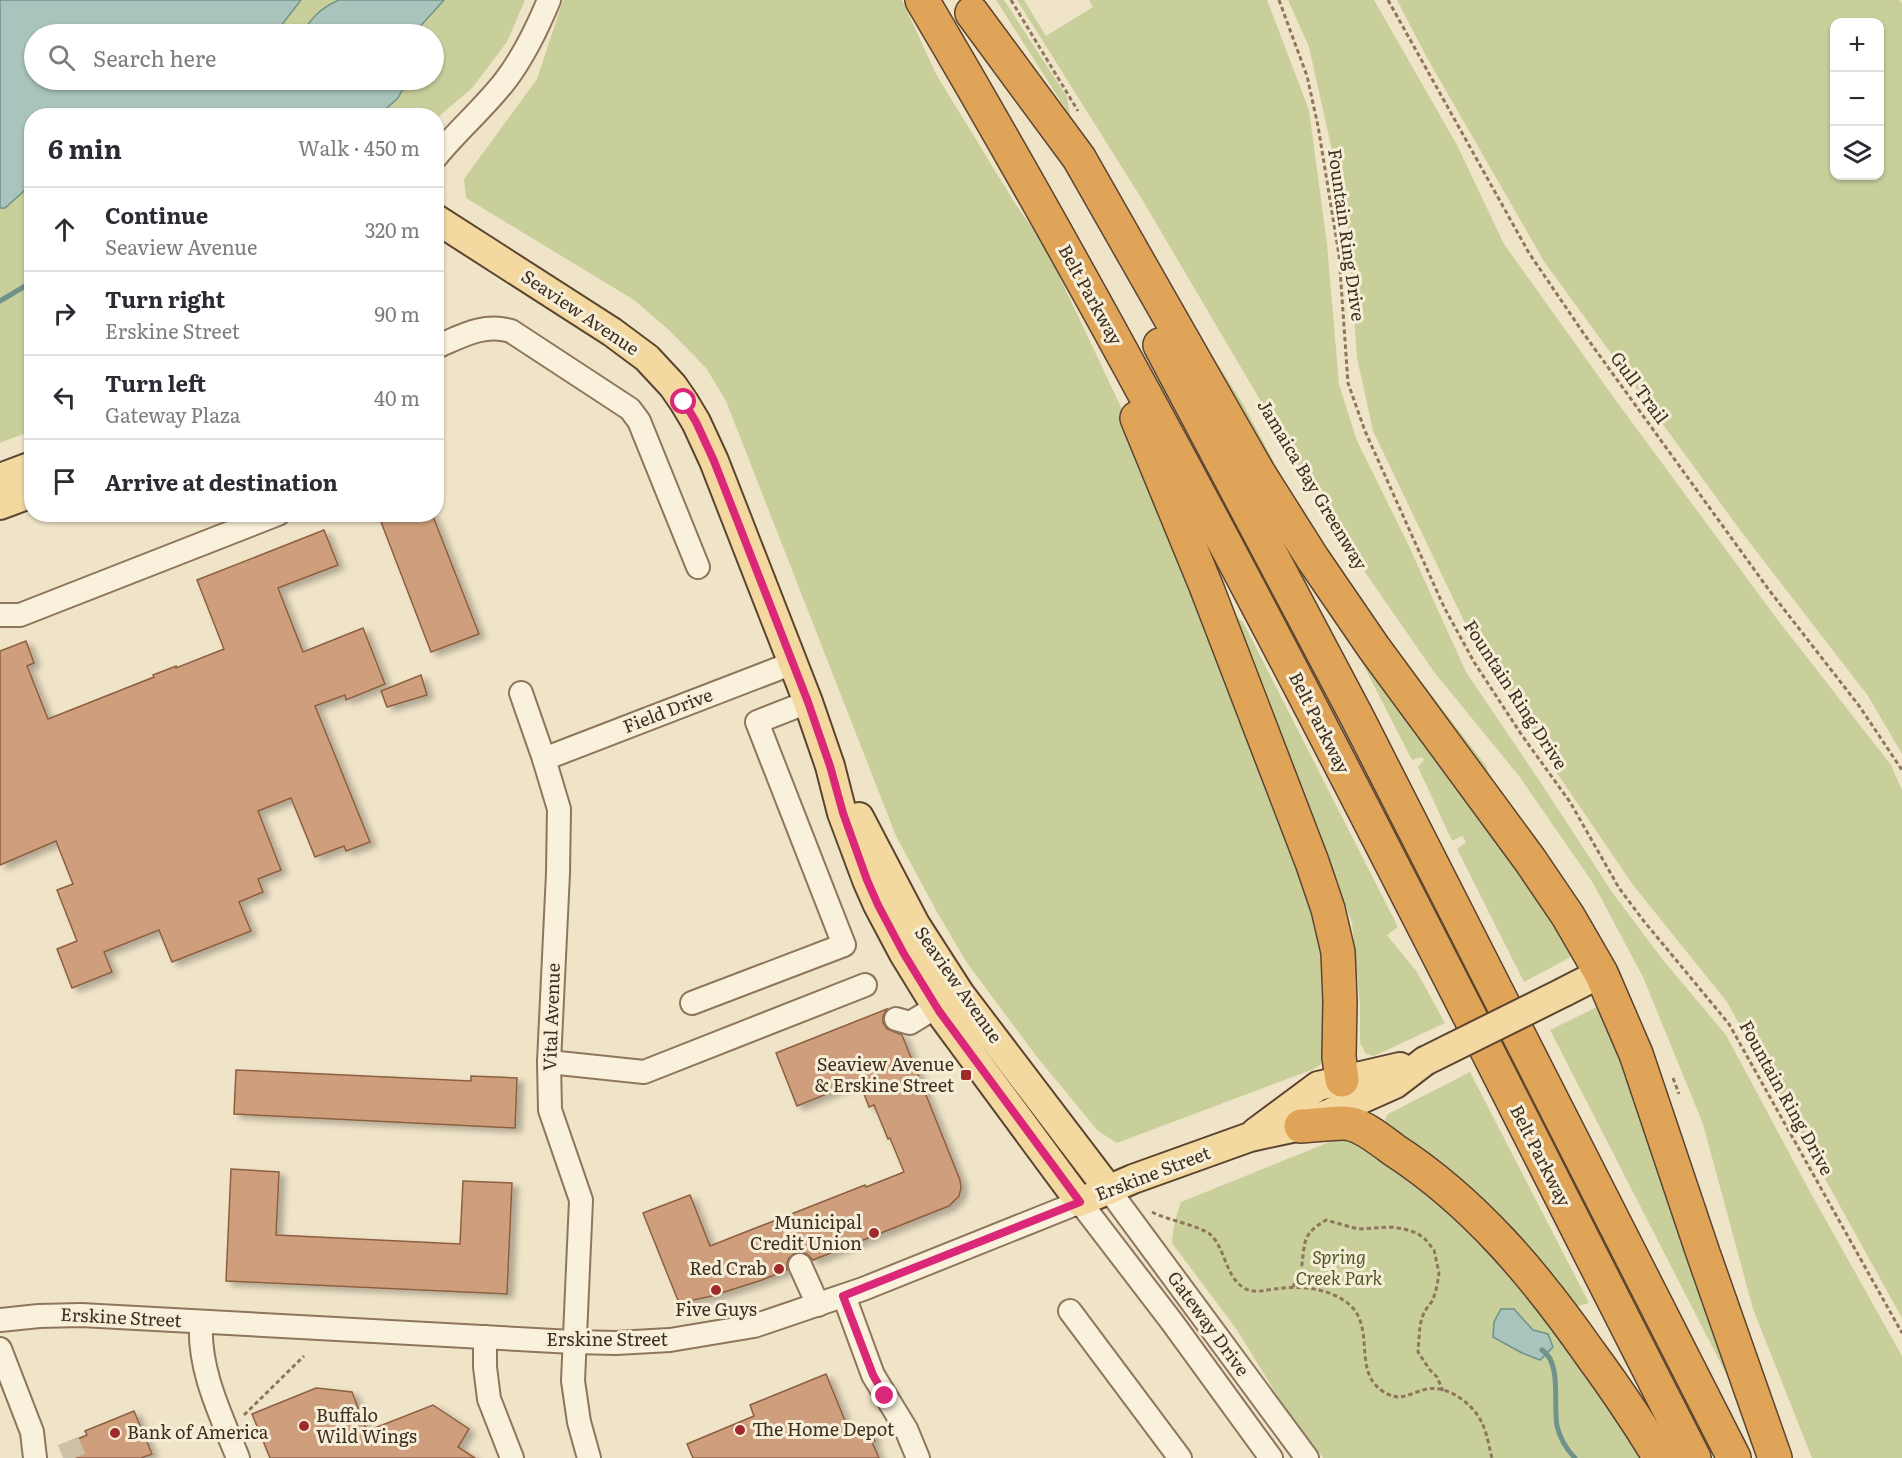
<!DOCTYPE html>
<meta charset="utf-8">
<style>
body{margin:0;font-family:Literata,serif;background:#f7f7f7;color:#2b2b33}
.controls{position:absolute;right:18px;top:18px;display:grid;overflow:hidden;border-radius:12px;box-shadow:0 2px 4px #0004}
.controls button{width:54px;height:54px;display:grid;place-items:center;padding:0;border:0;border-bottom:2px solid #e1e1e2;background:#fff;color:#2b2b33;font:30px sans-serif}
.stop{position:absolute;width:18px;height:18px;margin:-14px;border:4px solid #db2777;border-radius:50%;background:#fff}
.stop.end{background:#db2777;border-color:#fff;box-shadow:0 2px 6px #0008}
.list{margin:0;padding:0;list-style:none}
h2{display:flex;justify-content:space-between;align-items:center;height:78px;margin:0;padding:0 24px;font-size:26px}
h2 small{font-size:20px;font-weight:400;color:#7c7c81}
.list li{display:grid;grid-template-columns:39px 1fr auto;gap:18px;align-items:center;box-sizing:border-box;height:84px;padding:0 24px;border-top:2px solid #e1e1e2}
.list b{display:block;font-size:22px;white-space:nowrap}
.list p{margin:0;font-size:20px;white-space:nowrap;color:#7c7c81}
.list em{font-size:20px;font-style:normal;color:#7c7c81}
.icon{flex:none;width:33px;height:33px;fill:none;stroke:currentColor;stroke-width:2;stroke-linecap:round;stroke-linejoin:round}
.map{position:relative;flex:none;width:1902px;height:1458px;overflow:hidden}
.search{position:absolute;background:#fff;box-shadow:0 2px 4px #0004;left:24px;top:24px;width:420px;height:66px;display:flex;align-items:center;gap:15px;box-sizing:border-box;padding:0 21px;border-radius:33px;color:#7c7c81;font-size:22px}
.panel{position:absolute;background:#fff;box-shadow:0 2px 4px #0004;left:24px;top:108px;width:420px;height:414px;border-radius:24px}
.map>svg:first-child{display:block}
.green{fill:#c9cf9b;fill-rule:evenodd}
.water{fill:#a9c4bc;stroke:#6f938a;stroke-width:1.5}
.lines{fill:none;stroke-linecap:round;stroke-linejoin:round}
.stream{stroke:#6f938a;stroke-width:5}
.building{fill:#cf9f7d;stroke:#8d5f41;stroke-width:1.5;filter:url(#shadow)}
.minor-tunnel{stroke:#ccc0a6;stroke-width:22;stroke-dasharray:22 11;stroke-linecap:butt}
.minor-casing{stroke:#8d765c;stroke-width:26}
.major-casing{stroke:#5b4430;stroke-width:32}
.highway-casing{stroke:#5b4430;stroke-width:36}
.path{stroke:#8d765c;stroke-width:3;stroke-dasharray:4.5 3;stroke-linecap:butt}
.minor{stroke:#faf1dc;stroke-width:22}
.major{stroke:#f3d9a0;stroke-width:28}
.highway{stroke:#e0a458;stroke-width:33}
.major-bridge-casing{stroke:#5b4430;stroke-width:32;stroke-linecap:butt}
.major-bridge{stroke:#f3d9a0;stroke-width:28}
.route{stroke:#db2777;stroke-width:8}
.poi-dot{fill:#9e2a2b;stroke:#f7eed8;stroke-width:2}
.labels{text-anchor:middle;stroke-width:6;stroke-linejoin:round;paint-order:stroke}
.street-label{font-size:18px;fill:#3d2e20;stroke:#f7eed8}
.poi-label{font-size:18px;fill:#3d2e20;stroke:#f7eed8;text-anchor:end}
.park-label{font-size:18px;font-style:italic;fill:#4d5a26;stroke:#f7eed8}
</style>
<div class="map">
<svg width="1902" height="1458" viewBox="0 0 1902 1458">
<defs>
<filter id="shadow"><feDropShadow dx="6" dy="4" stdDeviation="3" flood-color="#0004"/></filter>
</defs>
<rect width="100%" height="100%" fill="#f0e4c8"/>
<g class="green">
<path d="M 0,0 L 525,0 L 507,42 L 473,87 L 437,118 L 436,116 L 32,116 L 31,431 L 0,443 ZM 34,34 L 434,34 L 434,80 L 34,80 Z"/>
<polygon points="563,0 902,0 936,74 1016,205 1045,246 1137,441 1312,890 1325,965 1321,983 1327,1003 1324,1057 1320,1065 1314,1069 1117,1143 1098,1131 1037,1057 967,963 937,912 896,836 726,401 706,368 669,330 634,300 466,198 464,179 537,79"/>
<polygon points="996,0 1004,0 1067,97 1070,116"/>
<polygon points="1017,0 1024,0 1046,36 1093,7 1089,0 1267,0 1309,110 1327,244 1339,384 1357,441 1408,544 1466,672 1539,780 1612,892 1663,960 1726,1035 1809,1190 1902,1356 1902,1458 1812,1458 1753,1309 1703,1124 1643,977 1593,883 1519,776 1434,672 1340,536 1143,201"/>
<polygon points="1288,0 1374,0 1457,145 1504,244 1617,402 1777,619 1891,765 1902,790 1902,1318 1727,1002 1633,885 1546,757 1463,619 1373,431 1357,358 1347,218 1309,47"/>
<path d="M 1397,0 L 1899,0 L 1902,3 L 1902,754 L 1868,696 L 1743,534 L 1545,263 L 1426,56 ZM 1834,22 L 1880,22 L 1880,176 L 1834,176 Z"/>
<polygon points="1186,315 1242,402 1305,520 1396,649 1487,767 1488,774 1411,676 1284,490"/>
<polygon points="1329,598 1515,857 1572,952 1569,958 1524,982 1457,849 1466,842 1462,836 1452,841 1418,767 1424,760 1422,757 1412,760"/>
<polygon points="1235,616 1243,622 1398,927 1387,935 1417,972 1445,1023 1374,1056 1366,1054 1360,1043 1360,1004 1352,923 1321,835 1238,628"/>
<polygon points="1597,1007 1602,1008 1668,1184 1669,1205 1673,1203 1738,1397 1550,1030"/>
<polygon points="1470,1072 1589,1303 1578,1306 1489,1205 1386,1126 1385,1119 1388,1114"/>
<path d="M 1353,1135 L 1495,1246 L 1648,1458 L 1323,1458 L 1280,1400 L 1237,1330 L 1172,1243 C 1173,1228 1176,1215 1181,1202 L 1337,1139 L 1338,1141 Z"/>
</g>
<g class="water">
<polygon points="0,0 301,0 280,27 283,34 34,34 34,80 408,80 398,98 379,115 32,116 31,181 24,191 5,208 0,208"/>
<path d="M 339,0 L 444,0 L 416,31 L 416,34 L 301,34 C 312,18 320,8 339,0 Z"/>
<polygon points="1501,1309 1514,1309 1533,1330 1548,1334 1553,1347 1540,1360 1522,1353 1493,1337 1494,1322"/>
</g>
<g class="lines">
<g class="stream">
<polyline points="0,301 32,282"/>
<path d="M 1542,1350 C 1562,1362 1553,1405 1557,1426 C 1560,1438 1566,1449 1575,1458"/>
</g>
</g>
<g class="building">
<polygon points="378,514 432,514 479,634 431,652"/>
<polygon points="324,530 338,565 278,588 303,652 363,628 385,684 346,700 345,695 315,706 370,842 346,851 344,846 315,857 291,798 258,811 281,870 258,879 263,892 239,902 251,931 172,962 159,930 104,952 112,972 72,988 57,949 77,941 57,890 73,884 56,841 0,865 0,651 26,641 34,663 27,666 48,719 154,677 153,675 176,666 176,668 224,649 197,580"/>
<polygon points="421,675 427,695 387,707 381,691"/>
<polygon points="887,1009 883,1016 883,1023 887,1029 902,1035 960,1180 961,1188 959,1196 949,1206 813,1260 807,1254 801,1252 795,1253 789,1258 787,1263 787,1270 762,1280 712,1296 679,1303 643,1213 690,1195 710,1246 865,1185 866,1187 904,1172 890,1138 888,1139 874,1105 869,1107 859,1081 797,1106 776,1053"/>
<polygon points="236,1070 471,1081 471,1076 517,1078 515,1128 234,1114"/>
<polygon points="231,1169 279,1172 276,1235 460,1244 463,1181 512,1183 507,1294 226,1281"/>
<polygon points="826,1374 850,1433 869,1425 875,1441 872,1442 879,1458 693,1458 687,1444 754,1416 750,1405"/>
<polygon points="316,1388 352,1392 367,1431 433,1405 469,1429 458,1447 475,1458 270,1458 252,1414"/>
<polygon points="134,1411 152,1454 141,1458 69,1458 63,1445 87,1435 85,1431"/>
</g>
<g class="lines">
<polyline class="minor-tunnel" points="68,1441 75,1458"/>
<g class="minor-casing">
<g id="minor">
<path d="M 436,157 C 458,130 484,108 505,81 C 524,56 537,29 549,0"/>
<path d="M 436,347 C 462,336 483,323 511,331 L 630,409 L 639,421 L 698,567"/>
<polyline points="0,615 20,615 278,514"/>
<polyline points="521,693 544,759 559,809 558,873 549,1062 550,1110 581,1200 573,1381 579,1422 589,1458"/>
<polyline points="544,759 793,663"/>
<polyline points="692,1003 844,945 757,722 808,702"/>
<polyline points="896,1019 910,1023 936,1007"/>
<polyline points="549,1062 644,1072 865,985"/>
<polyline points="1109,1190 1307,1458"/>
<polyline points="800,1265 818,1305"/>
<polyline points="844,1296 873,1375 906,1429 918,1458"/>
<polyline points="1070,1311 1180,1458"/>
<polyline points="0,1320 39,1316 81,1315 573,1342 616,1343 670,1340 754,1326 863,1289 1080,1202 1172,1322 1271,1458"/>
<path d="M 201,1322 C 198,1370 221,1415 238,1458"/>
<polyline points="485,1337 485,1367 489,1399 512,1458"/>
<polyline points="0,1349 32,1432 35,1458"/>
</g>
</g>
<g class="major-casing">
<g id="major">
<polyline points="436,219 612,332 647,358 673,386 684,402 696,422 714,461 808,702 830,766 842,813 867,880 878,905 904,954 939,1011 1080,1202 1133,1179 1250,1137 1301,1126 1395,1084 1425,1061"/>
<polyline points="0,478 32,466"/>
<polyline points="0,505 32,493"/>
<polyline points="859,817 915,924 960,994 1109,1190"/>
<polyline points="1564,992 1601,973"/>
<polyline points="1256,1132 1318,1086 1400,1067"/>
</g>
</g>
<g class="highway-casing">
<g id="highway">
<path d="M 922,0 C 1202,474 1444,968 1694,1458"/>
<polyline points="972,13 1079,158 1258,472 1313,559 1374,648 1530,860 1568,916 1601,973 1636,1054 1703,1253 1775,1458"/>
<polyline points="1160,345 1357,717 1734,1458"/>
<polyline points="1137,418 1206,586 1312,862 1328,909 1338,952 1340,1001 1339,1057 1342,1080"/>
<path d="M 1301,1126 C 1313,1126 1341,1121 1351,1124 C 1365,1127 1383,1142 1394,1150 C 1474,1202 1535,1275 1589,1352 C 1614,1386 1638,1421 1660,1458"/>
</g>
</g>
<g class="path">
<polyline points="1011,0 1078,111"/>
<polyline points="1279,0 1307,76 1318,126 1339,255 1348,383 1365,431 1444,607 1474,662 1521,734 1570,802 1619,888 1643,920 1729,1024 1902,1333"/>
<polyline points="1388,0 1529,253 1584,334 1769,590 1860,707 1902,770"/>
<polyline points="1673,1078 1679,1094"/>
<path d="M 1152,1212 C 1167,1220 1201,1226 1211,1235 C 1226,1250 1225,1276 1244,1288 C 1254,1294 1264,1290 1275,1289 C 1300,1285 1333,1288 1352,1307 C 1374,1331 1354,1370 1381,1390 C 1400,1404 1408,1393 1427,1389 C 1449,1385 1474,1405 1482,1423 C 1487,1433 1489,1447 1492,1458"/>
<path d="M 1293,1287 C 1296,1280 1301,1272 1302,1264 C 1305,1240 1303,1234 1326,1220 L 1358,1229 L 1392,1227 L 1404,1229 L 1417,1233 L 1425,1239 L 1434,1250 L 1439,1273 L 1437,1286 L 1433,1300 L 1424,1312 L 1420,1325 L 1418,1352 L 1430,1370 L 1437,1377 L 1443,1391"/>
<polyline points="244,1415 304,1356"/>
</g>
<use href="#minor" class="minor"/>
<use href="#major" class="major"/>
<use href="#highway" class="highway"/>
<g class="major-bridge-casing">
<polyline id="major-bridge" points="1425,1061 1564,992"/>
</g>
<use href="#major-bridge" class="major-bridge"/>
</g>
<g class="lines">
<polyline class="route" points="684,402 696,422 714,461 808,702 830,766 843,813 867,880 878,905 904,954 939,1011 1080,1202 843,1296 873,1375 885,1396"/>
</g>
<g class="poi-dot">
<rect x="960" y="1069" width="12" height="12" rx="3"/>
<circle cx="874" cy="1233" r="6"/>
<circle cx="779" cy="1269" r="6"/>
<circle cx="716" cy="1290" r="6"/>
<circle cx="304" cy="1426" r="6"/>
<circle cx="740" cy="1430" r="6"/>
<circle cx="115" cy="1433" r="6"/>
</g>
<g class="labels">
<g class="street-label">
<text transform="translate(1346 235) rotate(82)" y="6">Fountain Ring Drive</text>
<text transform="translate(1090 295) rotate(61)" y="6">Belt Parkway</text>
<text transform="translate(580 313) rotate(34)" y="6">Seaview Avenue</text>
<text transform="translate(1639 388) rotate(54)" y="6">Gull Trail</text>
<text transform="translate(1312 485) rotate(59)" y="6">Jamaica Bay Greenway</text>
<text transform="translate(1515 695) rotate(57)" y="6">Fountain Ring Drive</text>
<text transform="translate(668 711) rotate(-21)" y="6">Field Drive</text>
<text transform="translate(1319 723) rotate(63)" y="6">Belt Parkway</text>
<text transform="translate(958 985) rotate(55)" y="6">Seaview Avenue</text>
<text transform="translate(552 1017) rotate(-88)" y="6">Vital Avenue</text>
<text transform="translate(1786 1098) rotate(61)" y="6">Fountain Ring Drive</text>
<text transform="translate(1540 1156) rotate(63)" y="6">Belt Parkway</text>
<text transform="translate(1153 1174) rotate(-21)" y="6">Erskine Street</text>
<text transform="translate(121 1318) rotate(3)" y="6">Erskine Street</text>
<text transform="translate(1208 1324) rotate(54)" y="6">Gateway Drive</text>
<text x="607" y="1346">Erskine Street</text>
</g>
<g class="poi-label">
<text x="954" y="1071">Seaview Avenue<tspan x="954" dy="21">&amp; Erskine Street</tspan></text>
<text x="862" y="1229">Municipal<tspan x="862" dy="21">Credit Union</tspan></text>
<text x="767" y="1275">Red Crab</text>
<text x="716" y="1316" text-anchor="middle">Five Guys</text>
<text x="316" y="1422" text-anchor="start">Buffalo<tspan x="316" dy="21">Wild Wings</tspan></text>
<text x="752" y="1436" text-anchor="start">The Home Depot</text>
<text x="127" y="1439" text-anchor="start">Bank of America</text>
</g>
<g class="park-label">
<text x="1339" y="1264">Spring<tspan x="1339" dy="21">Creek Park</tspan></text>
</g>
</g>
</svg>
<div class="controls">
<button>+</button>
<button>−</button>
<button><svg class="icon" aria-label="layers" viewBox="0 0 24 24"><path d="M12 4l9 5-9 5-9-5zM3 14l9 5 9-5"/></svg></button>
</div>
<div class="stop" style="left:684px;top:402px"></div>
<div class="stop end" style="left:885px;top:1396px"></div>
<div class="search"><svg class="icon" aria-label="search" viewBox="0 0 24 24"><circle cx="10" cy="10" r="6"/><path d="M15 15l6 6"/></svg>Search here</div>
<section class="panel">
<h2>6 min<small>Walk · 450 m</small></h2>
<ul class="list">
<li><svg class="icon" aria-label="ahead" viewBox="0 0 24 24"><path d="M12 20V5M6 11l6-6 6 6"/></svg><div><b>Continue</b><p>Seaview Avenue</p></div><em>320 m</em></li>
<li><svg class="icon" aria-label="right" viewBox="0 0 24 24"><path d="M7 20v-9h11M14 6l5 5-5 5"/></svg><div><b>Turn right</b><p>Erskine Street</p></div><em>90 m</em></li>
<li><svg class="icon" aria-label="left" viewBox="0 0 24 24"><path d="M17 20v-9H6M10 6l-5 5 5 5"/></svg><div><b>Turn left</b><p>Gateway Plaza</p></div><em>40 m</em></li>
<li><svg class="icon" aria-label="arrive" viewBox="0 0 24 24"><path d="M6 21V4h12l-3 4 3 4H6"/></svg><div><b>Arrive at destination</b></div></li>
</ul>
</section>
</div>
